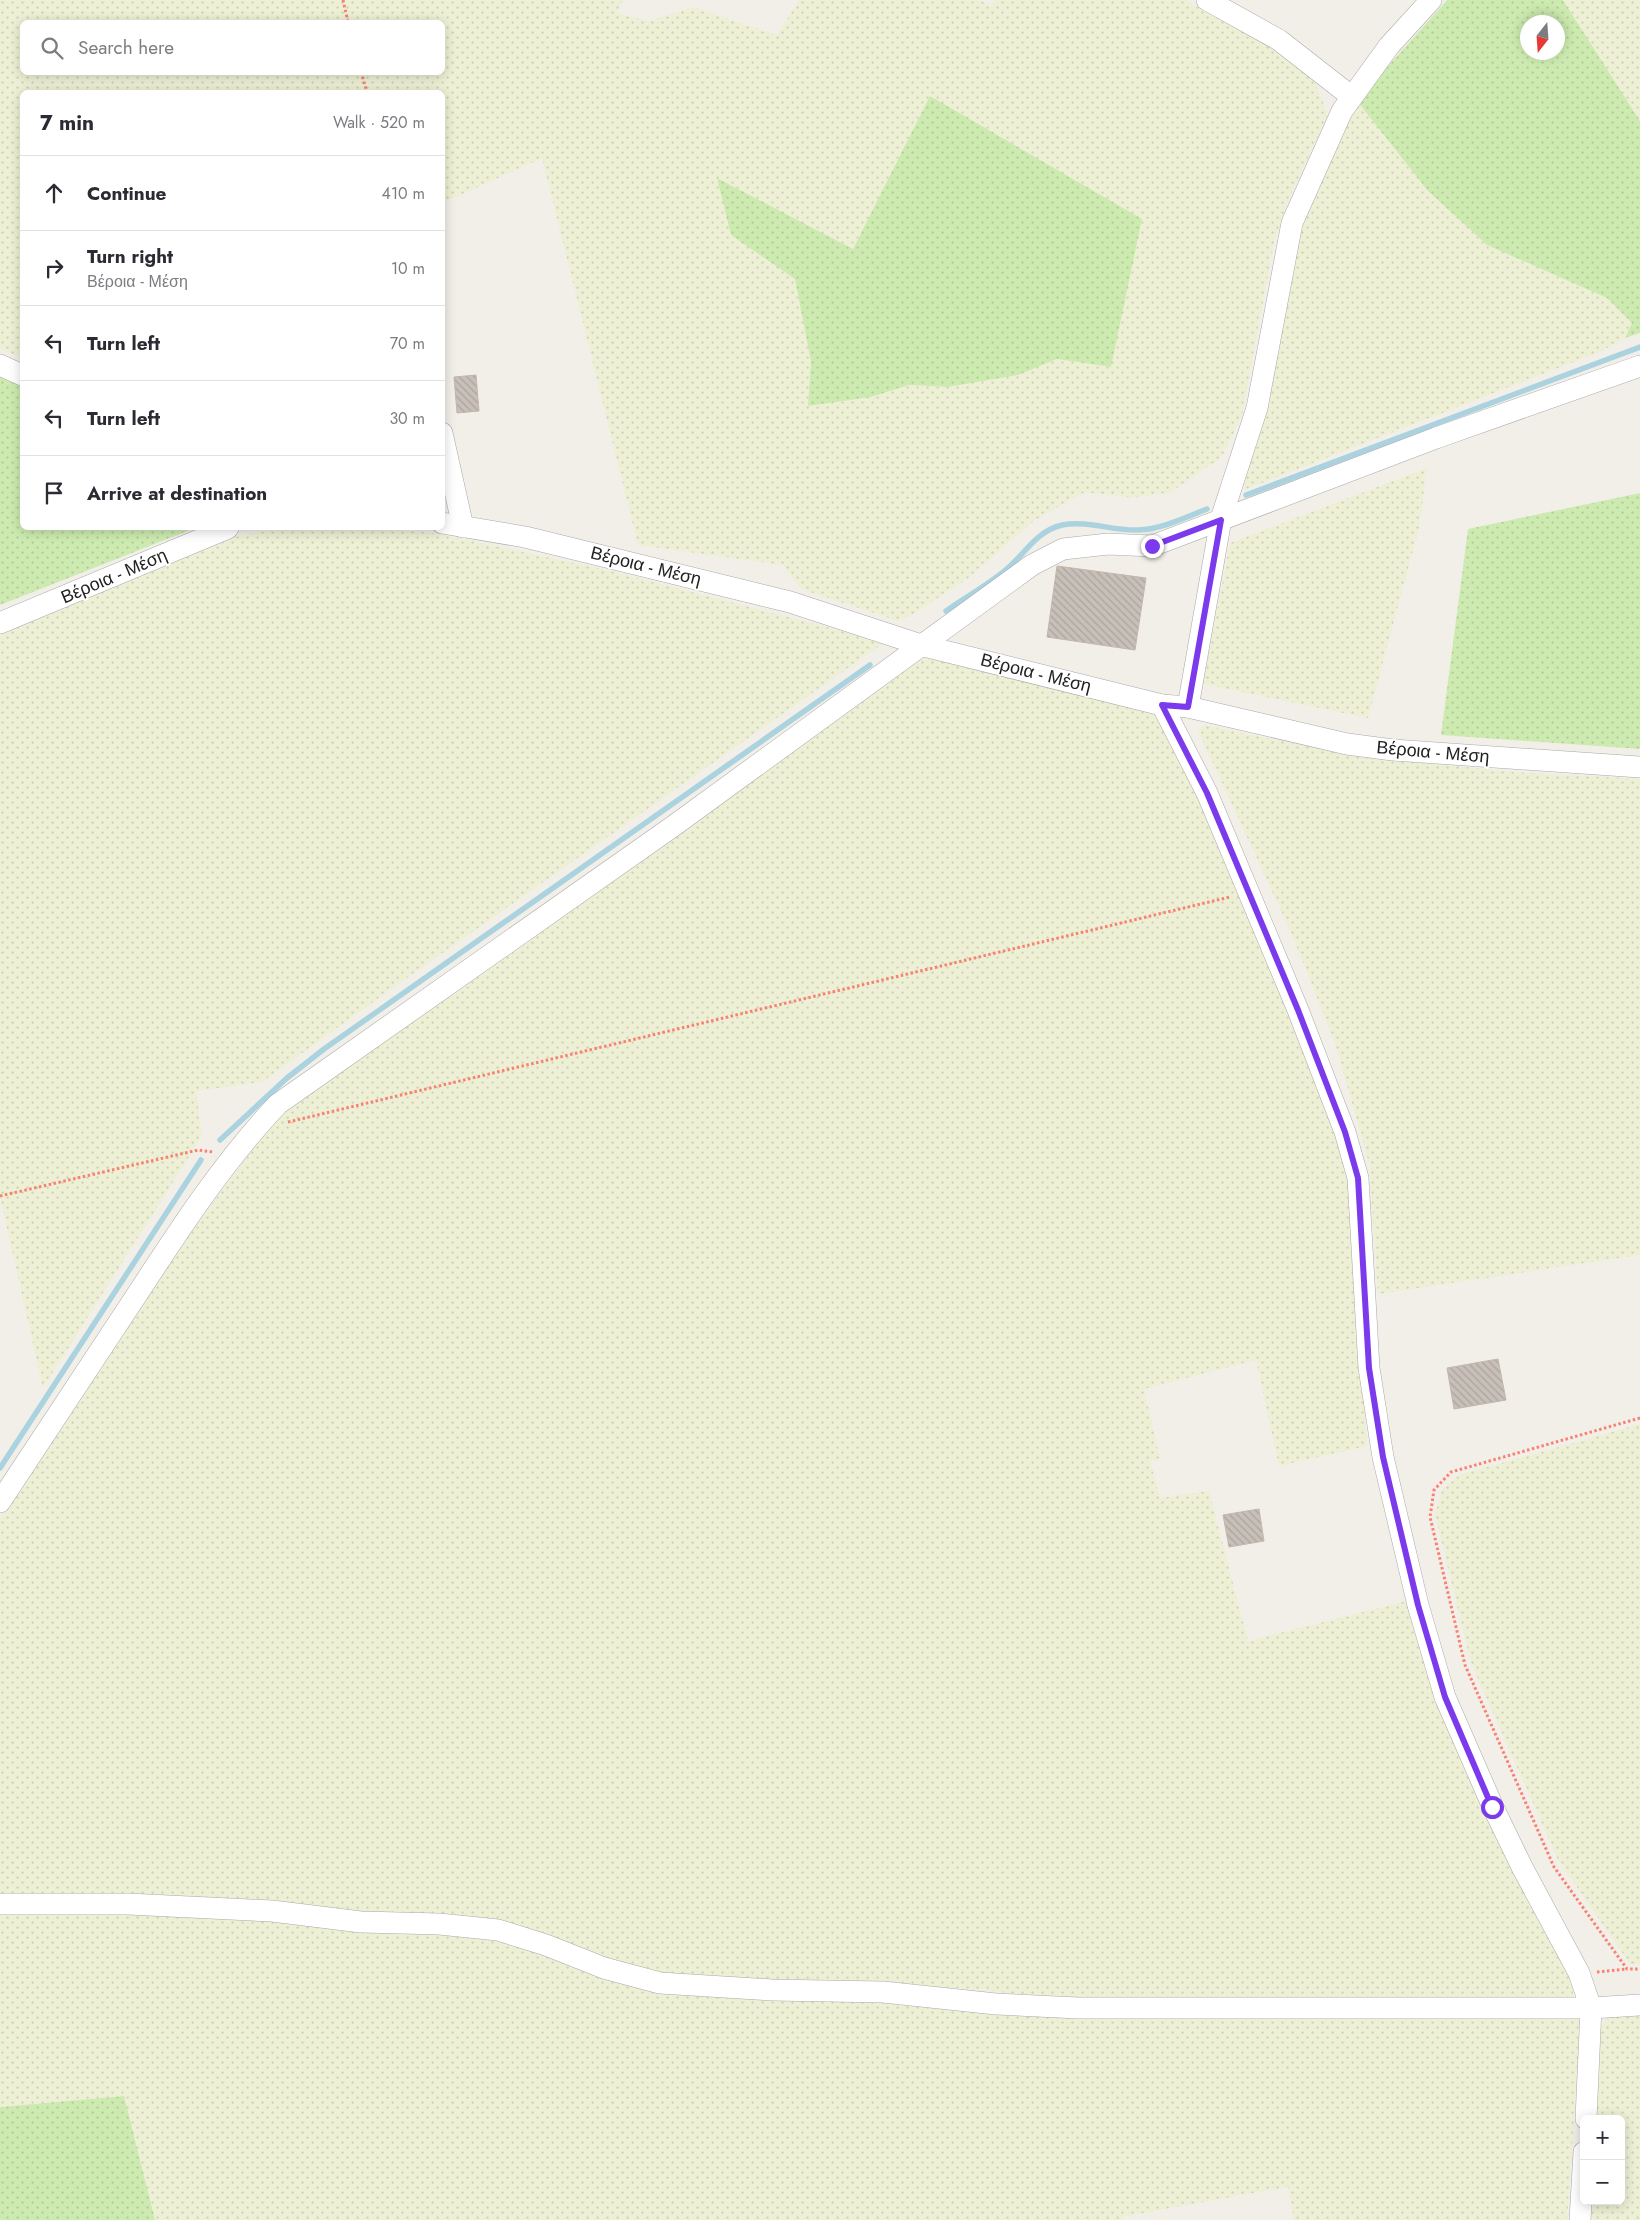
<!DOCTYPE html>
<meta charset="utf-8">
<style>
body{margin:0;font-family:Jost,sans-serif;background:#f7f7f7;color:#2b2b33}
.controls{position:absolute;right:15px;bottom:15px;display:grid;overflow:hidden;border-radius:8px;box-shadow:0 2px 12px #0003}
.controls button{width:45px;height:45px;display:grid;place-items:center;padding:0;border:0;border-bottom:1px solid #e1e1e2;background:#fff;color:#2b2b33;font:25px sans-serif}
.compass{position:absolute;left:1520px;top:15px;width:45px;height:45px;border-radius:50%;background:#fff;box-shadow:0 2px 12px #0003;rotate:197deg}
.stop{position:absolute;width:15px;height:15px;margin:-11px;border:4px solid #7c3aed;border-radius:50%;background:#fff}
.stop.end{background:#7c3aed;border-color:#fff;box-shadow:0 1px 5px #0008}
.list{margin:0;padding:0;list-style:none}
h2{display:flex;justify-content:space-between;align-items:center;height:65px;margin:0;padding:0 20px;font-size:21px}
h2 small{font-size:16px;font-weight:400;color:#7c7c81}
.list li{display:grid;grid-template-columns:32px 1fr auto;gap:15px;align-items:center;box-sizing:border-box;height:75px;padding:0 20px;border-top:1px solid #e1e1e2}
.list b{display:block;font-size:19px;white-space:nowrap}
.list p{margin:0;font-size:16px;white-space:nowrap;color:#7c7c81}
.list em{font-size:16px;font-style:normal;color:#7c7c81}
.icon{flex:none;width:28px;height:28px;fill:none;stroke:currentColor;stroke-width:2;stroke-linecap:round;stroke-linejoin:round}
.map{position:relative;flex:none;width:1640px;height:2220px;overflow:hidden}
.search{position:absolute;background:#fff;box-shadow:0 2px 12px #0003;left:20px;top:20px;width:425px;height:55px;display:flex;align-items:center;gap:12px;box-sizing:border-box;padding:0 18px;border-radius:8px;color:#7c7c81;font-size:19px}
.panel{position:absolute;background:#fff;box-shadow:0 2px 12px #0003;left:20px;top:90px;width:425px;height:440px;border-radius:8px}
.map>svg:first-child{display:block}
.farmland{fill:url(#farmland-dots);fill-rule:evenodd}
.grass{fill:url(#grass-dots);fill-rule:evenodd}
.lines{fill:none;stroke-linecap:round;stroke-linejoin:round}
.stream{stroke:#aad3df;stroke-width:5.5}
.building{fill:url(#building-back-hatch);stroke:#c4b6ab}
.minor-casing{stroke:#a9a9a9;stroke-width:22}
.path{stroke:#fa8072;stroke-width:3;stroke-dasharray:2.5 2.5;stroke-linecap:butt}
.minor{stroke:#fff;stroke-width:21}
.route{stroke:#7c3aed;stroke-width:6}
.labels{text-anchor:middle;stroke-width:4;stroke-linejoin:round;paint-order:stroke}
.street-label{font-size:18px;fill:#222;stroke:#fff}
</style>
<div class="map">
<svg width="1640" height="2220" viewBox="0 0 1640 2220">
<defs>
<pattern id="farmland-dots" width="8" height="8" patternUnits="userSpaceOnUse" patternTransform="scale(1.25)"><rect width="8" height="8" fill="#eef0d5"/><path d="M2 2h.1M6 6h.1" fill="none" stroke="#ccceb7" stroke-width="1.8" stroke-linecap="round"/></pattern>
<pattern id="grass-dots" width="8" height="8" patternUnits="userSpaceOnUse" patternTransform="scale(1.25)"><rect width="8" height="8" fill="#cdebb0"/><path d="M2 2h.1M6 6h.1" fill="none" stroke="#b0c997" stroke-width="1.8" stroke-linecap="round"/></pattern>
<pattern id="building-back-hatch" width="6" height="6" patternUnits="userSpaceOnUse" patternTransform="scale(1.25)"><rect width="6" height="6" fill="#c7bfb8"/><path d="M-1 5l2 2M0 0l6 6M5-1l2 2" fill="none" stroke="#aba49e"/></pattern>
</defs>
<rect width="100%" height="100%" fill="#f2efe9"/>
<g class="farmland">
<path d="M 0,0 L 623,0 L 617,13 L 649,21 L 693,7 L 777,35 L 799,0 L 980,0 L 991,6 L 996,0 L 1185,0 L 1259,40 L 1313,78 L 1328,115 L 1288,201 L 1274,243 L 1242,415 L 1222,457 L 1171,492 L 1133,498 L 1085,492 L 1035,520 L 967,579 L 915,613 L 898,621 L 801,589 L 783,565 L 638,545 L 542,158 L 443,203 L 442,92 L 22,92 L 22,358 L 0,349 ZM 22,22 L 442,22 L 442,72 L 22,72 ZM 930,97 L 1111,367 L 1057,359 L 1018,375 L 948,387 L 909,385 L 871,397 L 808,406 L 811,362 L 795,279 L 717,179 L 853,249 Z"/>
<polygon points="1563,0 1640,0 1640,121"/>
<polygon points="1357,101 1428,191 1487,245 1607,298 1632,323 1625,338 1602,351 1246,489 1241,477 1295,227"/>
<polygon points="1427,468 1419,528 1368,718 1203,684 1230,543"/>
<polygon points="281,528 380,528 435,533 607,570 885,642 397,985 262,1082 196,1091 202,1136 43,1388 0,1197 0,634 238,536"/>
<polygon points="921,659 958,660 1157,711 1248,906 1349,1171 1367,1446 1279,1466 1256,1360 1144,1389 1160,1459 1150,1461 1160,1498 1209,1491 1248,1641 1410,1600 1569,1969 1574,1999 1116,2004 960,1988 821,1985 662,1975 585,1955 500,1923 0,1899 0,1518 184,1241 285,1107 902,668"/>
<polygon points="1203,725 1357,756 1514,772 1640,779 1640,1255 1378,1294 1369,1163 1335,1043 1290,930 1198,731"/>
<polygon points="1640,1424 1640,1964 1630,1964 1558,1860 1471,1663 1435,1515 1442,1490 1459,1475"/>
<polygon points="0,1912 221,1914 500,1936 662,1992 1571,2015 1581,2020 1567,2220 1294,2220 1288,2187 1121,2217 1122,2220 155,2220 124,2096 0,2107"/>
<polygon points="1640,2014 1640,2220 1588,2220 1589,2201 1621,2201 1621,2119 1595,2119 1601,2027 1608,2016"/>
</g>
<g class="grass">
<path d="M 1447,0 L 1563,0 L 1640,121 L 1640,333 L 1625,338 L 1632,323 L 1607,298 L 1487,245 L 1428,191 L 1357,101 ZM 1528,22 L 1558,22 L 1558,52 L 1528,52 Z"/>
<polygon points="930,96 1142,219 1111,367 1057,359 1018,375 948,387 909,385 871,397 808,406 811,362 795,279 731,235 717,178 853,249"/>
<polygon points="0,372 22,381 22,528 195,528 0,605"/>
<polygon points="1640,493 1640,749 1441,735 1468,529"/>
<polygon points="124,2096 155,2220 0,2220 0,2107"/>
</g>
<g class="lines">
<g class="stream">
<polyline points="1246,495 1640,347"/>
<path d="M 946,611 C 967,596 990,584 1009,567 C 1026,552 1037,531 1062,525 C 1088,520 1112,531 1138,530 C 1162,529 1184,518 1207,509"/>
<polyline points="220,1140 287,1078 324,1049 870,665"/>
<polyline points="0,1468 201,1160"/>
</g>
</g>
<g class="building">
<polygon points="476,375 479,411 457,413 454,377"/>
<polygon points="1057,566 1146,578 1135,650 1047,637"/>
<polygon points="1498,1359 1506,1400 1454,1409 1447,1368"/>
<polygon points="1259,1509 1264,1541 1229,1547 1223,1515"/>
</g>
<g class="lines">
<g class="minor-casing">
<g id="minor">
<polyline points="1207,0 1279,40 1352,97"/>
<polyline points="0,365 22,375"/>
<polyline points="442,433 463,527"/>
<polyline points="442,523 525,537 790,602 924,646 1162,705 1188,707 1347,744 1393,750 1640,767"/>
<polyline points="0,623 228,528"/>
<polyline points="1162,705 1207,793 1298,1010 1345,1132 1358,1178 1369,1368 1383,1457 1418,1605 1445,1697 1493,1807 1522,1867 1579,1973 1591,2008 1586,2119"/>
<polyline points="1188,707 1221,519 1257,408 1292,223 1342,111 1389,46 1431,0"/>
<path d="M 0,1502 C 46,1433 92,1363 138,1293 C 181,1227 224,1161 278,1104 L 672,827 L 1032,565 L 1063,549 L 1108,544 L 1152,546 L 1436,438 L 1640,366"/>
<polyline points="0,1904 128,1904 272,1911 361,1922 439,1924 498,1930 546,1945 604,1968 660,1983 772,1990 883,1992 996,2004 1078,2008 1591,2008 1640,2005"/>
<polyline points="1580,2220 1584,2152"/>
</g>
</g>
<g class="path">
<polyline points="343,0 348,22"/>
<polyline points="361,72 367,92"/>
<polyline points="288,1122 1230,897"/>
<polyline points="0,1196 198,1150 213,1152"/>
<polyline points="1640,1418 1451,1472 1434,1490 1430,1517 1465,1665 1554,1867 1627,1969 1640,1969"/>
<polyline points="1597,1972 1626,1969"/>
</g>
<use href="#minor" class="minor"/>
</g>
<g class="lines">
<polyline class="route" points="1152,546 1221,520 1188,707 1162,705 1207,793 1298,1010 1345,1132 1358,1178 1369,1368 1383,1457 1418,1605 1445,1697 1492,1807"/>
</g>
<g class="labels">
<g class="street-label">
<text transform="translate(646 566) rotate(14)" y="6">Βέροια - Μέση</text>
<text transform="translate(114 576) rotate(-23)" y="6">Βέροια - Μέση</text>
<text transform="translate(1036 673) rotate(14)" y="6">Βέροια - Μέση</text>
<text transform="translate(1433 752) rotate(5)" y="6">Βέροια - Μέση</text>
</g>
</g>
</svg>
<div class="controls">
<button>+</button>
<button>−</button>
</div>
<svg class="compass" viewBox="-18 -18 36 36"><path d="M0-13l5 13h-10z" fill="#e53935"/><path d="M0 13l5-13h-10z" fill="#7c7c81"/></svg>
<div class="stop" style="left:1492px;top:1807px"></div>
<div class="stop end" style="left:1152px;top:546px"></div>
<div class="search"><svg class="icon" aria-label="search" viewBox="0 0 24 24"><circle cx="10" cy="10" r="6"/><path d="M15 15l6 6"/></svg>Search here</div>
<section class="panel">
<h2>7 min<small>Walk · 520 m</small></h2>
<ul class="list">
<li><svg class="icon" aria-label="ahead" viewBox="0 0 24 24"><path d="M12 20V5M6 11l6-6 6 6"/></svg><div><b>Continue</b></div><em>410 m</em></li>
<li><svg class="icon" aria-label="right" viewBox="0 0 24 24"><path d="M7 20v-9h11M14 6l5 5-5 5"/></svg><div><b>Turn right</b><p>Βέροια - Μέση</p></div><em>10 m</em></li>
<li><svg class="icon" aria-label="left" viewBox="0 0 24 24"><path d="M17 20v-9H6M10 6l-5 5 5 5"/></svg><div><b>Turn left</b></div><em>70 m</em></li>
<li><svg class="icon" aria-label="left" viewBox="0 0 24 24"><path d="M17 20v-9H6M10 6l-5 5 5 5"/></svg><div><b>Turn left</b></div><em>30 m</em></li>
<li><svg class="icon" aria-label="arrive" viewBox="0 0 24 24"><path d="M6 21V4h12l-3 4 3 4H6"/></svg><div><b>Arrive at destination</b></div></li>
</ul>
</section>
</div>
